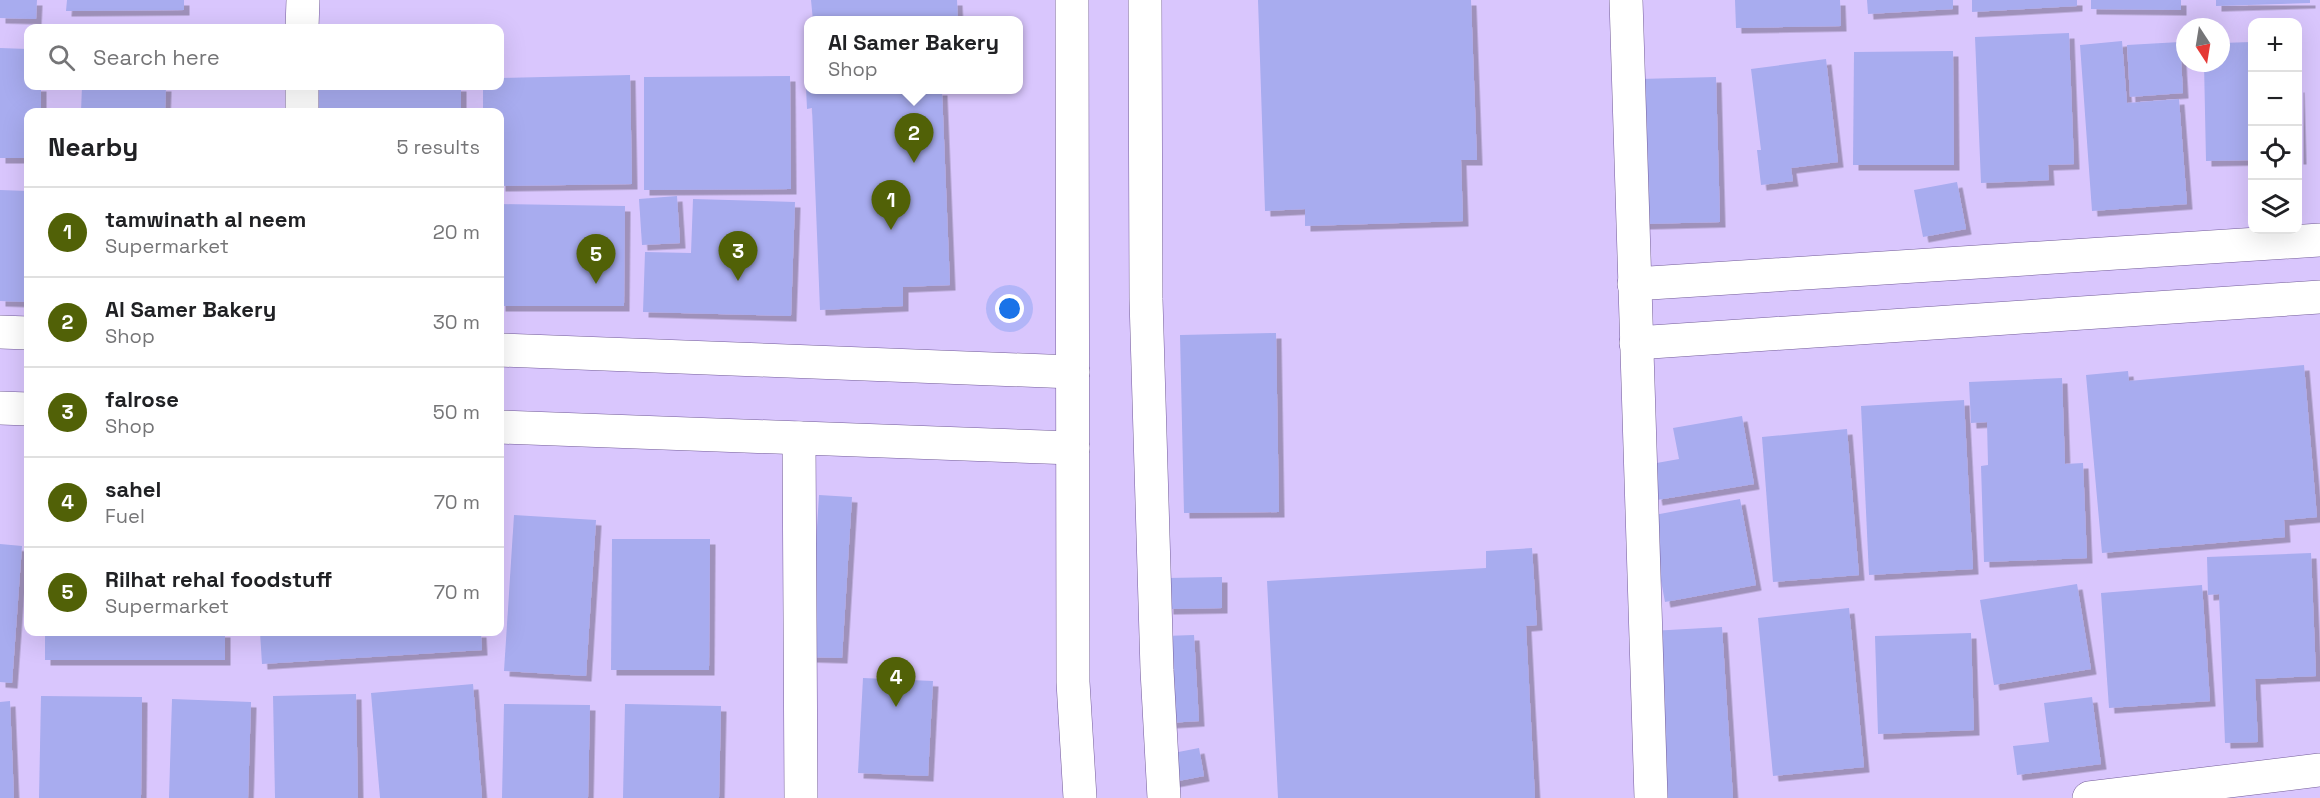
<!DOCTYPE html>
<meta charset="utf-8">
<style>
body{margin:0;font-family:"Space Grotesk",sans-serif;background:#f6f6f6;color:#202124}
.controls{position:absolute;right:18px;top:18px;display:grid;overflow:hidden;border-radius:12px;box-shadow:0 6px 24px #0002}
.controls button{width:54px;height:54px;display:grid;place-items:center;padding:0;border:0;border-bottom:2px solid #e0e0e0;background:#fff;color:#202124;font:30px sans-serif}
.compass{position:absolute;left:2176px;top:18px;width:54px;height:54px;border-radius:50%;background:#fff;box-shadow:0 6px 24px #0002;rotate:168deg}
.you{position:absolute;left:1010px;top:309px;width:21px;height:21px;margin:-15px;border:4px solid #fff;border-radius:50%;background:#1a73e8;box-shadow:0 0 0 9px #1a73e833}
.badge{display:grid;place-items:center;width:39px;height:39px;border-radius:50%;background:#516107;color:#fff;font-size:20px;font-weight:700}
.pin{position:absolute;translate:-50% -50px;filter:drop-shadow(0 2px 3px #0008)}
.pin::after{content:'';position:absolute;top:32px;width:21px;height:18px;background:inherit;clip-path:polygon(0 0,100% 0,50% 100%)}
.popup{position:absolute;left:804px;top:16px;width:219px;height:78px;box-sizing:border-box;display:grid;place-content:center;border-radius:12px;background:#fff;filter:drop-shadow(0 2px 4px #0005);font-size:20px;white-space:nowrap;color:#757577}
.popup b{font-size:22px;color:#202124}
.popup::after{content:'';position:absolute;left:50%;top:100%;margin-left:-12px;border:12px solid transparent;border-top-color:#fff}
.list{margin:0;padding:0;list-style:none}
h2{display:flex;justify-content:space-between;align-items:center;height:78px;margin:0;padding:0 24px;font-size:26px}
h2 small{font-size:20px;font-weight:400;color:#757577}
.list li{display:grid;grid-template-columns:39px 1fr auto;gap:18px;align-items:center;box-sizing:border-box;height:90px;padding:0 24px;border-top:2px solid #e0e0e0}
.list b{display:block;font-size:22px;white-space:nowrap}
.list p{margin:0;font-size:20px;white-space:nowrap;color:#757577}
.list em{font-size:20px;font-style:normal;color:#757577}
.icon{flex:none;width:33px;height:33px;fill:none;stroke:currentColor;stroke-width:2;stroke-linecap:round;stroke-linejoin:round}
.map{position:relative;flex:none;width:2320px;height:798px;overflow:hidden}
.search{position:absolute;background:#fff;box-shadow:0 6px 24px #0002;left:24px;top:24px;width:480px;height:66px;display:flex;align-items:center;gap:15px;box-sizing:border-box;padding:0 21px;border-radius:12px;color:#757577;font-size:22px}
.panel{position:absolute;background:#fff;box-shadow:0 6px 24px #0002;left:24px;top:108px;width:480px;height:528px;border-radius:12px}
.map>svg:first-child{display:block}
.building{fill:#a8acef;filter:url(#shadow)}
.lines{fill:none;stroke-linecap:round;stroke-linejoin:round}
.minor-casing{stroke:#735c99;stroke-width:34}
.secondary-casing{stroke:#735c99;stroke-width:34}
.minor{stroke:#fff;stroke-width:33}
.secondary{stroke:#fff;stroke-width:33}
</style>
<div class="map">
<svg width="2320" height="798" viewBox="0 0 2320 798">
<defs>
<filter id="shadow"><feDropShadow dx="5.5" dy="5.5" stdDeviation="0" flood-color="#0004"/></filter>
</defs>
<rect width="100%" height="100%" fill="#d9c6fd"/>
<g class="building">
<polygon points="0,0 37,0 36,19 0,18"/>
<polygon points="67,0 184,0 184,10 66,11"/>
<polygon points="811,0 957,0 958,21 813,21"/>
<polygon points="1258,0 1471,0 1477,160 1461,160 1463,221 1305,226 1305,209 1265,211"/>
<polygon points="1735,0 1840,0 1841,26 1736,28"/>
<polygon points="1867,0 1953,0 1953,9 1868,14"/>
<polygon points="1972,0 2077,0 2077,6 1972,12"/>
<polygon points="2091,0 2181,0 2181,10 2091,9"/>
<polygon points="2216,0 2310,0 2310,3 2216,6"/>
<polygon points="2069,33 2074,164 2048,165 2049,180 1981,183 1975,37"/>
<polygon points="2122,41 2127,103 2179,99 2187,204 2092,211 2080,45"/>
<polygon points="2180,42 2183,93 2130,97 2127,45"/>
<polygon points="2252,42 2252,160 2206,161 2204,63 2221,63 2221,43"/>
<polygon points="0,48 28,49 28,86 41,86 41,112 28,112 28,158 0,158"/>
<polygon points="1953,51 1954,165 1853,165 1854,52"/>
<polygon points="1826,59 1838,162 1791,168 1793,181 1761,185 1757,150 1761,150 1751,69"/>
<polygon points="630,75 632,184 500,186 500,112 483,112 483,86 500,86 500,78"/>
<polygon points="790,76 791,189 644,190 644,77"/>
<polygon points="1716,77 1720,222 1643,224 1639,79"/>
<polygon points="82,86 166,86 165,112 81,112"/>
<rect x="312" y="86" width="149" height="26"/>
<polygon points="806,87 809,87 809,90 942,90 950,285 903,287 903,306 820,310 812,108 807,109"/>
<polygon points="2298,87 2299,87 2301,159 2298,159"/>
<polygon points="1957,182 1966,229 1923,237 1914,190"/>
<polygon points="0,190 28,191 28,302 0,301"/>
<polygon points="677,196 680,243 642,245 639,199"/>
<polygon points="693,199 795,202 791,316 643,312 645,252 691,253"/>
<polygon points="500,204 625,206 624,306 500,306"/>
<polygon points="1276,333 1279,512 1184,513 1180,335"/>
<polygon points="2304,365 2317,517 2284,520 2285,537 2102,553 2086,375 2128,371 2129,381"/>
<polygon points="2062,378 2065,464 2083,463 2087,558 1984,562 1981,466 1988,465 1987,422 1971,423 1969,382"/>
<polygon points="1964,400 1973,569 1869,575 1861,406"/>
<polygon points="1742,416 1754,484 1657,500 1651,464 1679,459 1673,428"/>
<polygon points="1847,429 1859,575 1773,582 1762,437"/>
<polygon points="819,495 852,497 842,658 809,657"/>
<polygon points="1740,499 1756,585 1665,602 1649,516"/>
<polygon points="514,515 596,520 586,676 504,671"/>
<polygon points="612,539 710,539 709,670 611,670"/>
<polygon points="0,544 22,546 12,683 0,682"/>
<polygon points="1532,548 1537,625 1526,626 1535,798 1278,798 1267,581 1486,568 1486,551"/>
<polygon points="2311,553 2316,676 2255,679 2258,742 2225,743 2219,594 2208,595 2207,557"/>
<polygon points="1222,577 1222,608 1168,609 1167,578"/>
<polygon points="2077,584 2091,669 1994,685 1980,600"/>
<polygon points="2202,585 2210,701 2109,708 2101,593"/>
<polygon points="1849,608 1864,767 1773,776 1758,618"/>
<polygon points="1722,627 1733,798 1662,798 1651,631"/>
<rect x="45" y="632" width="180" height="28"/>
<polygon points="260,632 481,632 482,650 262,664"/>
<polygon points="1971,633 1974,730 1878,734 1875,636"/>
<polygon points="1194,635 1199,721 1168,723 1164,636"/>
<polygon points="863,678 933,681 928,776 858,773"/>
<polygon points="473,684 482,798 380,798 371,693"/>
<polygon points="356,694 358,798 275,798 273,696"/>
<polygon points="41,696 142,697 141,798 39,798"/>
<polygon points="2092,697 2101,764 2017,775 2013,746 2049,742 2044,703"/>
<polygon points="172,699 251,702 248,798 169,798"/>
<polygon points="10,701 14,798 0,798 0,702"/>
<polygon points="504,704 590,705 588,798 502,798"/>
<polygon points="625,704 721,706 719,798 623,798"/>
<polygon points="1199,748 1204,776 1173,782 1168,754"/>
</g>
<g class="lines">
<g class="minor-casing">
<g id="minor">
<polyline points="1626,0 1651,798"/>
<polyline points="302,28 303,0"/>
<polyline points="302,112 302,86"/>
<polyline points="1634,284 2320,240"/>
<polyline points="0,332 28,333"/>
<polyline points="1636,343 2320,297"/>
<polyline points="500,350 1073,372"/>
<polyline points="0,408 28,409"/>
<polyline points="500,427 1073,448"/>
<polyline points="799,438 801,798"/>
<polyline points="2089,798 2320,770"/>
</g>
</g>
<g class="secondary-casing">
<g id="secondary">
<polyline points="1072,0 1073,682 1080,798"/>
<polyline points="1145,0 1146,299 1157,670 1164,798"/>
</g>
</g>
<use href="#minor" class="minor"/>
<use href="#secondary" class="secondary"/>
</g>
</svg>
<div class="controls">
<button>+</button>
<button>−</button>
<button><svg class="icon" aria-label="locate" viewBox="0 0 24 24"><circle cx="12" cy="12" r="6"/><path d="M12 2v4M12 18v4M2 12h4M18 12h4"/></svg></button>
<button><svg class="icon" aria-label="layers" viewBox="0 0 24 24"><path d="M12 4l9 5-9 5-9-5zM3 14l9 5 9-5"/></svg></button>
</div>
<svg class="compass" viewBox="-18 -18 36 36"><path d="M0-13l5 13h-10z" fill="#e53935"/><path d="M0 13l5-13h-10z" fill="#757577"/></svg>
<div class="you"></div>
<div class="pin badge" style="left:891px;top:230px">1</div>
<div class="pin badge" style="left:914px;top:163px">2</div>
<div class="popup"><b>Al Samer Bakery</b>Shop</div>
<div class="pin badge" style="left:738px;top:281px">3</div>
<div class="pin badge" style="left:896px;top:707px">4</div>
<div class="pin badge" style="left:596px;top:284px">5</div>
<div class="search"><svg class="icon" aria-label="search" viewBox="0 0 24 24"><circle cx="10" cy="10" r="6"/><path d="M15 15l6 6"/></svg>Search here</div>
<section class="panel">
<h2>Nearby<small>5 results</small></h2>
<ul class="list">
<li><span class="badge">1</span><div><b>tamwinath al neem</b><p>Supermarket</p></div><em>20 m</em></li>
<li><span class="badge">2</span><div><b>Al Samer Bakery</b><p>Shop</p></div><em>30 m</em></li>
<li><span class="badge">3</span><div><b>falrose</b><p>Shop</p></div><em>50 m</em></li>
<li><span class="badge">4</span><div><b>sahel</b><p>Fuel</p></div><em>70 m</em></li>
<li><span class="badge">5</span><div><b>Rilhat rehal foodstuff</b><p>Supermarket</p></div><em>70 m</em></li>
</ul>
</section>
</div>
